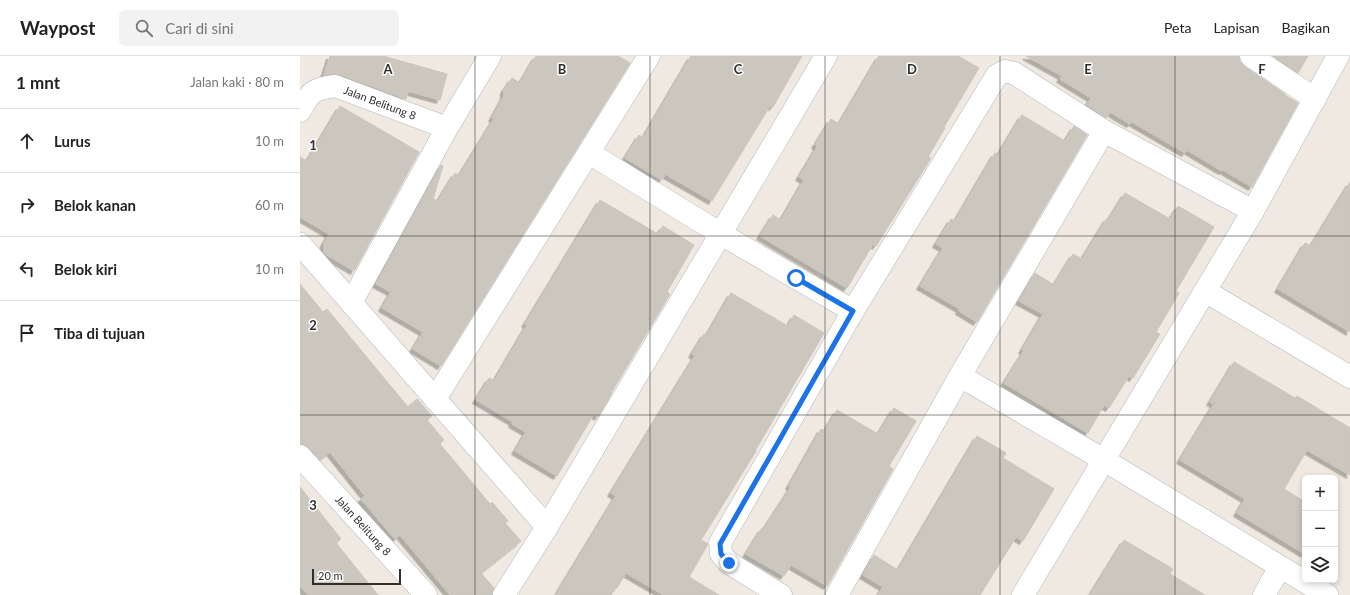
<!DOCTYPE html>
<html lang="id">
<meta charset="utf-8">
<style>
body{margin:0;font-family:Lato,sans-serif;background:#f2f2f2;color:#222}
.controls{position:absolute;right:12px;bottom:12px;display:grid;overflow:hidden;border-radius:6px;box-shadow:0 2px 6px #0003}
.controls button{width:36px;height:36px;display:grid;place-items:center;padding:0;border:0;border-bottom:1px solid #e0e0e0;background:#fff;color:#222;font:20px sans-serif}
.scale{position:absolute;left:12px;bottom:10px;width:89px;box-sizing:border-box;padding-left:4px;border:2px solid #2e2e2e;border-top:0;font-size:11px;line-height:14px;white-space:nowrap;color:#2e2e2e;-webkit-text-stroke:3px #fff;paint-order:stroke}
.stop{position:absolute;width:12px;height:12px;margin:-9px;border:3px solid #1a73e8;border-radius:50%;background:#fff}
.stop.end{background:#1a73e8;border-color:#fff;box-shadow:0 1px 4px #0008}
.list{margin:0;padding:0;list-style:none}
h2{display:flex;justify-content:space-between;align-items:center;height:52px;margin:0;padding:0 16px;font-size:17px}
h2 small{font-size:13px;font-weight:400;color:#767676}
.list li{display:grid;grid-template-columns:26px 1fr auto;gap:12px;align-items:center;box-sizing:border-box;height:64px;padding:0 16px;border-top:1px solid #e0e0e0}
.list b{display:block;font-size:15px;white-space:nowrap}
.list em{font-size:13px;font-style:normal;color:#767676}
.icon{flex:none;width:22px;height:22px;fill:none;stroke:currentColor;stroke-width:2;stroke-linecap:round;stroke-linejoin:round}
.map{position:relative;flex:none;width:1050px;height:539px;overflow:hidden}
header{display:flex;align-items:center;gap:24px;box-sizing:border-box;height:56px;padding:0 20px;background:#fff;border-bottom:1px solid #e0e0e0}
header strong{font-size:19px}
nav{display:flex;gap:22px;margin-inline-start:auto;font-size:14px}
.search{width:280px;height:36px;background:#f2f2f2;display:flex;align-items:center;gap:10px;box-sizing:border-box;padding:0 14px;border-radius:6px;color:#767676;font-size:15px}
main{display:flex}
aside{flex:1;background:#fff}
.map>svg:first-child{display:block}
.building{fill:#cbc7bf;stroke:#cbc5ba;filter:url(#shadow)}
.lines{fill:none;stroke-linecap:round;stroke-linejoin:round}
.street-casing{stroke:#b4b7c1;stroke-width:23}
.street{stroke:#fff;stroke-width:22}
.route{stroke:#1a73e8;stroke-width:5}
.grid{fill:none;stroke:#2e2e2e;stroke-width:1;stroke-opacity:0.55}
.labels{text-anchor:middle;stroke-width:3;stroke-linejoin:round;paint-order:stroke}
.street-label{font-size:11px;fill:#2e2e2e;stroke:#fff}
.grid-label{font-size:13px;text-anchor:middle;font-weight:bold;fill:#2e2e2e;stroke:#fff;stroke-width:3;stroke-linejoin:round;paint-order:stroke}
</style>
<header>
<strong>Waypost</strong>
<div class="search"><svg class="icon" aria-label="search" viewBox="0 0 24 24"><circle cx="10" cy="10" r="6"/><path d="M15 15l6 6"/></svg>Cari di sini</div>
<nav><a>Peta</a><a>Lapisan</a><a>Bagikan</a></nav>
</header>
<main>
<aside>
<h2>1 mnt<small>Jalan kaki · 80 m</small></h2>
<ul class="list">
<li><svg class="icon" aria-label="ahead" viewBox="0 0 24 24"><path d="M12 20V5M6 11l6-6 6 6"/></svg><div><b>Lurus</b></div><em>10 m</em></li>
<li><svg class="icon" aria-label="right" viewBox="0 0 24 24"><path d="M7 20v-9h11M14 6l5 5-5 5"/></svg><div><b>Belok kanan</b></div><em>60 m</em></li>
<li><svg class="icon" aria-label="left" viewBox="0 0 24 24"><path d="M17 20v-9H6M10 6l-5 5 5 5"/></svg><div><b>Belok kiri</b></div><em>10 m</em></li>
<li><svg class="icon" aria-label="arrive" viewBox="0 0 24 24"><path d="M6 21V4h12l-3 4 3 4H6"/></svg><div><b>Tiba di tujuan</b></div></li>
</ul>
</aside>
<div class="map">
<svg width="1050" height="539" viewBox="0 0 1050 539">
<defs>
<filter id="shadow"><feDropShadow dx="-3.5" dy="3.5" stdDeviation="0" flood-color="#0004"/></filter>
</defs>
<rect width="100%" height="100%" fill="#efe9e1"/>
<g class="building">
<polygon points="30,0 83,0 147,18 140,44 108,35 106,43 39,18 24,19"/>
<polygon points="236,0 318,0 330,7 141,310 113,293 123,276 82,252 91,236 76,228 141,109 143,110 133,143 138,145 155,117 159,120 194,63 192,62 204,40 204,34 212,22 220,27"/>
<polygon points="391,0 502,0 473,51 470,50 412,145 365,118 362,124 325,102 339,79 343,82"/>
<polygon points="579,0 658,0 679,12 644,71 645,72 628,101 631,102 576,190 573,188 547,232 460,180 473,159 481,164 504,124 499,121 517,91 515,89 531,63 539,68"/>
<polygon points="726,0 939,0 940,6 944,10 985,38 985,39 998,47 952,131 923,114 922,115 887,94 885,97 832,66 830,68 810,56 806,62 787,49 791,42 760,23 762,20"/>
<polygon points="973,0 1008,0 998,17"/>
<polygon points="40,50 119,96 54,215 25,198 24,196 24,187 29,178 0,161 0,101 7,105"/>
<polygon points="722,59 765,85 774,70 787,79 677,266 659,255 660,253 620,230 643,192 636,188 651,163 655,165 695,97 698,99"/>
<polygon points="1050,126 1050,276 978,233 1005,187 1011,190"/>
<polygon points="825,137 870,163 878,150 914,171 876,235 879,237 856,276 860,278 833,322 829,320 809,352 804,349 788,377 704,327 724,295 722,294 743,258 719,245 735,217 754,229 773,198 782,203 807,162 809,163"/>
<polygon points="300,144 358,178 363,170 394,189 367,236 370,238 311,337 312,337 298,361 294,358 257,420 215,395 226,376 212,368 213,366 176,344 189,322 194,325 227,269 225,268"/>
<polygon points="0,228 23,256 27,253 108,351 117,343 132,360 127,364 144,384 140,388 190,448 192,446 208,465 205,467 221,485 181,517 194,532 192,539 150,539 100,479 95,483 61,443 65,440 30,396 20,404 9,391 4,388 0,388"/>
<polygon points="431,237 488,270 494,259 524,277 455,395 456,395 401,484 408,488 389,521 419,539 364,539 326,517 317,532 316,531 311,539 256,539 316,440 311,437 395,300 392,298 404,278 407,279"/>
<polygon points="934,306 995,342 997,340 1050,372 1050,419 1007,394 984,433 1005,446 1005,498 937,457 945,443 880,404 914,348 910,346"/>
<polygon points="594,352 616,365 589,410 593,413 527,530 491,509 484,520 446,498 462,472 464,473 491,431 489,430 521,373 525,375 537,354 578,378"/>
<polygon points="677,380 706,397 703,402 754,433 723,485 716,481 680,539 578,539 583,531 563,519 574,499 598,514"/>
<polygon points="0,431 41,483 36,487 78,539 8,539 0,530"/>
<polygon points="824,484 873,513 870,518 905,539 790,539"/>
</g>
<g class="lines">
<g class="street-casing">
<g id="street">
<polyline points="951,0 1015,43"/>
<path id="s1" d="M 0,55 C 11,35 13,33 35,30 L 147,72"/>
<polyline points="289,97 421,178 553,255"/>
<polyline points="0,188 247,471"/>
<polyline points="905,235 1050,321"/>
<polyline points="51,247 147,72 190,0"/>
<polyline points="660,320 804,404 1027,539"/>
<polyline points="135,343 349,0"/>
<path id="s2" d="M 0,400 L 126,539"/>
<polyline points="204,539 247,471 526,0"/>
<polyline points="481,539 429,507 421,498 420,487 553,255 697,19 705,15 714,17 804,75 953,155"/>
<polyline points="537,539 660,320 804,75"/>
<polyline points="723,539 953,155 1038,0"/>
<polyline points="964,539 980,511"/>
</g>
</g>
<use href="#street" class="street"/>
</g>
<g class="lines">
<polyline class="route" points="429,507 421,498 420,488 553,255 496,222"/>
</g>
<path class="grid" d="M 175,0 L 175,539M 350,0 L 350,539M 525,0 L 525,539M 700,0 L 700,539M 875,0 L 875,539M 0,180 L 1050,180M 0,359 L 1050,359"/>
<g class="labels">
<g class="street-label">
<text dy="4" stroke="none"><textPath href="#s1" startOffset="94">Jalan Belitung 8</textPath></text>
<text dy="4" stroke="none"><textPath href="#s2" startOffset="94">Jalan Belitung 8</textPath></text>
</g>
</g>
<g class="grid-label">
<text x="88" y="18">A</text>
<text x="262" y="18">B</text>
<text x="438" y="18">C</text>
<text x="612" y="18">D</text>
<text x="788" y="18">E</text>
<text x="962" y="18">F</text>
<text x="13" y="94">1</text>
<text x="13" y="274">2</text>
<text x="13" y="454">3</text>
</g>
</svg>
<div class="controls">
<button>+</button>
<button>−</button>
<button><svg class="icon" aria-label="layers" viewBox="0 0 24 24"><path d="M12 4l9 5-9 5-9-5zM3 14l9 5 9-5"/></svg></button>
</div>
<div class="scale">20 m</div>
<div class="stop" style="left:496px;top:222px"></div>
<div class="stop end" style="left:429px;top:507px"></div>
</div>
</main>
